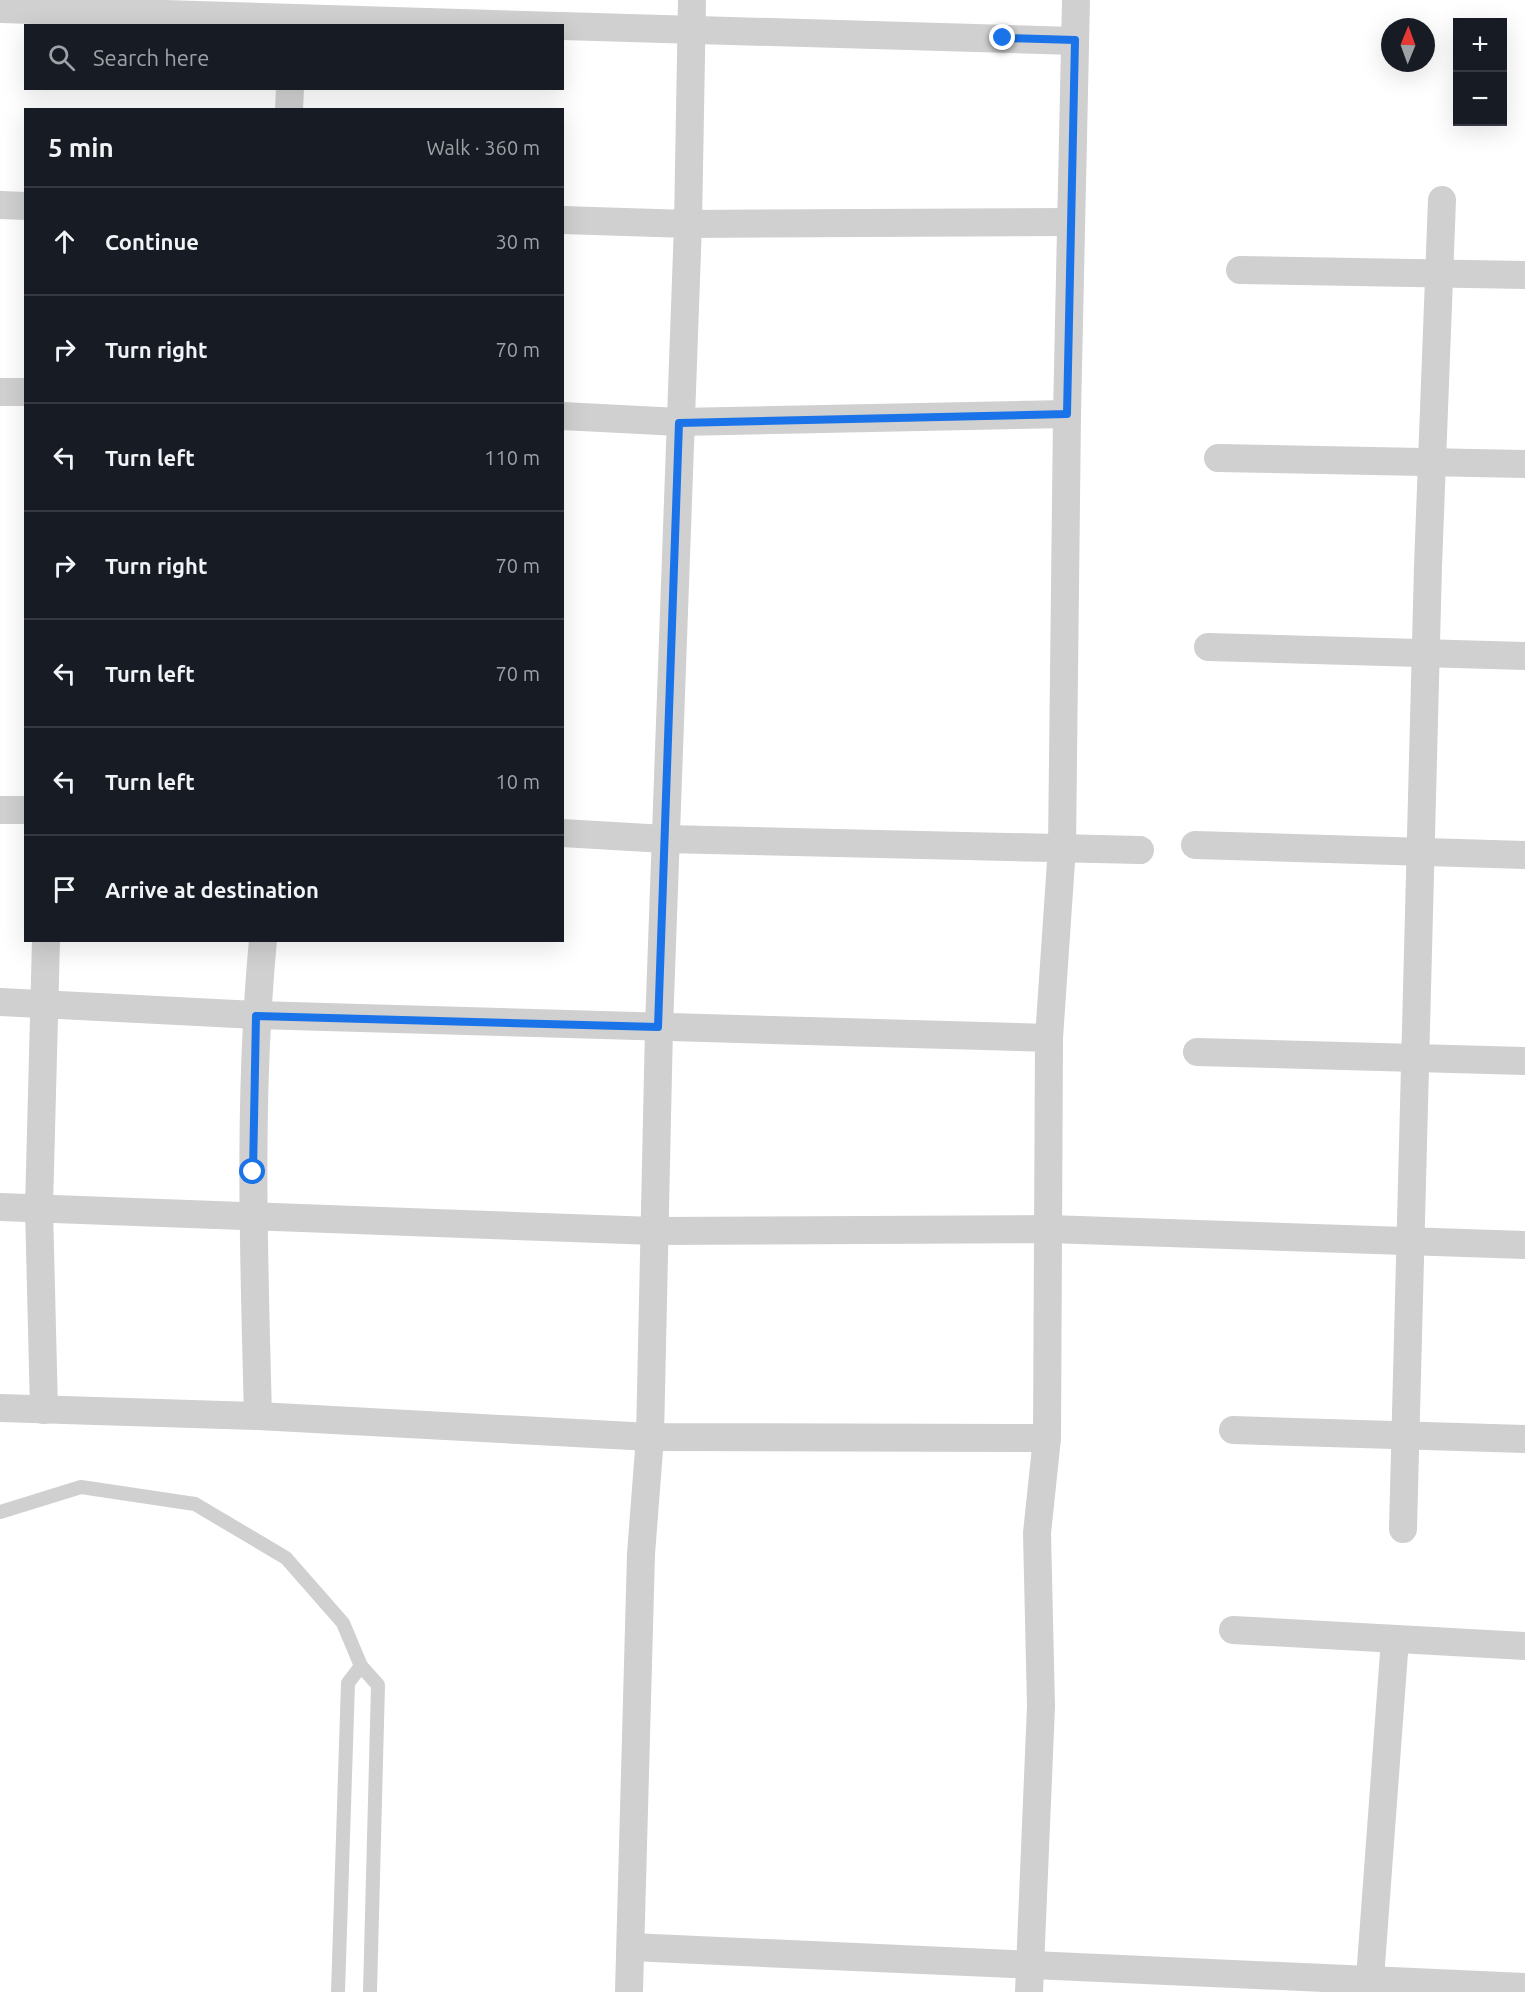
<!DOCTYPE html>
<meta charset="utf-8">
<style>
body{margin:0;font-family:Ubuntu,sans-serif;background:#242831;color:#f1f3f6}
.controls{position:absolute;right:18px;top:18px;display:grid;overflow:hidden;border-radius:0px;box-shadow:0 6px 24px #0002}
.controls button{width:54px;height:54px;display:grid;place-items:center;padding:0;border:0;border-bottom:2px solid #363941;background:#171b24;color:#f1f3f6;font:30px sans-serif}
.compass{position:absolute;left:1381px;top:18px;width:54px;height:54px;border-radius:50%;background:#171b24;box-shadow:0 6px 24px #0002;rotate:1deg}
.stop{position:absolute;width:18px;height:18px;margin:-14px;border:4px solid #1a73e8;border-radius:50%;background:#fff}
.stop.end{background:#1a73e8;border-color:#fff;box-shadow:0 2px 6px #0008}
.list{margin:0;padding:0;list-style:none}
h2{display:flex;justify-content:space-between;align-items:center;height:78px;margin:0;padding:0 24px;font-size:26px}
h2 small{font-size:20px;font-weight:400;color:#9ea1a6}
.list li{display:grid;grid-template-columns:39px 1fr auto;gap:18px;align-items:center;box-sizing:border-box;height:108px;padding:0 24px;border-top:2px solid #363941}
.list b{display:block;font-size:22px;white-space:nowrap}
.list em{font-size:20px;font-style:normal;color:#9ea1a6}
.icon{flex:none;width:33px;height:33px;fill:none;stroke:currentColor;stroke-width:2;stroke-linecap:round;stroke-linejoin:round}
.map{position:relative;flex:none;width:1525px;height:1992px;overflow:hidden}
.search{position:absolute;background:#171b24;box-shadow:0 6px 24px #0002;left:24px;top:24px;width:540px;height:66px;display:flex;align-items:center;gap:15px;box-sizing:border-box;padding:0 21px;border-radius:0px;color:#9ea1a6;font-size:22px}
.panel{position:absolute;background:#171b24;box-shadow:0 6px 24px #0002;left:24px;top:108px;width:540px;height:834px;border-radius:0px}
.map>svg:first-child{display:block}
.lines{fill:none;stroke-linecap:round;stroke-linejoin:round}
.lane{stroke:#d0d0d0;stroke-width:14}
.street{stroke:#d0d0d0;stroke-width:28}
.route{stroke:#1a73e8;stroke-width:8}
</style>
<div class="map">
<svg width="1525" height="1992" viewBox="0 0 1525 1992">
<rect width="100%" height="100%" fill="#fff"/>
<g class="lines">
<g class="lane">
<polyline points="0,1512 81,1487 195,1504 286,1558 343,1623 361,1666 378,1685 370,1992"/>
<polyline points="338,1992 348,1683 361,1666"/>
</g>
<g class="street">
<polyline points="692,0 688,224 1071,222"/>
<polyline points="0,9 558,26"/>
<polyline points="562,26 1075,41"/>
<polyline points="289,110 290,88"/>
<polyline points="0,205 26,206"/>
<polyline points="562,220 688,224 659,1027 650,1437 641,1554 629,1992"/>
<polyline points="1240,270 1525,275"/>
<polyline points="0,392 26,392"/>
<polyline points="562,416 679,422 1067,414"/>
<polyline points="1218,458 1525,464"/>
<polyline points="1208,647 1525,656"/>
<polyline points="0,810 26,810"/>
<polyline points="562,833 665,839 1140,850"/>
<polyline points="1195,845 1525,855"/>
<polyline points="0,1002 256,1015 1049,1038 1047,1438 1037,1533 1041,1706 1029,1992"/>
<polyline points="1049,1038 1062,847 1067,414 1076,0"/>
<polyline points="1197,1052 1525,1061"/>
<polyline points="0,1207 654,1231 1049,1229 1525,1245"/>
<polyline points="0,1408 258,1416 650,1437 1047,1438"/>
<polyline points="44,1410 39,1208 46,940"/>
<path d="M 258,1416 C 254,1258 248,1099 263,940"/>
<polyline points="1233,1430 1525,1439"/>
<polyline points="1403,1529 1428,566 1442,200"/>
<polyline points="1233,1630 1525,1646"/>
<polyline points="631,1947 1525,1987"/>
<polyline points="1369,1992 1395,1639"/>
</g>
</g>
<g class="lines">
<polyline class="route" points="253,1172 256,1016 658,1027 679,423 1067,414 1075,40 1003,38"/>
</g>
</svg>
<div class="controls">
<button>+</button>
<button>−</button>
</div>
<svg class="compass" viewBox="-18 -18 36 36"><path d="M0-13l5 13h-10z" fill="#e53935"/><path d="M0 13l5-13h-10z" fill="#9ea1a6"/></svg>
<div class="stop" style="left:253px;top:1172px"></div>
<div class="stop end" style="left:1003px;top:38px"></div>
<div class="search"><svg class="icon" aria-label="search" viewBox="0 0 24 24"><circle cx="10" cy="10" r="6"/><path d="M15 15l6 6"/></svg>Search here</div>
<section class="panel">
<h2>5 min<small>Walk · 360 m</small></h2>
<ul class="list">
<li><svg class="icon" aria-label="ahead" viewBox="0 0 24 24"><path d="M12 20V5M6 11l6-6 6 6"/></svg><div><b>Continue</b></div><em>30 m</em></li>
<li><svg class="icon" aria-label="right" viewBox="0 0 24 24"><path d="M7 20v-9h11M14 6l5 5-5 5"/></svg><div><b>Turn right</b></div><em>70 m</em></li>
<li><svg class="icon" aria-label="left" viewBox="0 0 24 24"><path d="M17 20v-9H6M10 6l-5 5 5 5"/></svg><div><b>Turn left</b></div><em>110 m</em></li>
<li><svg class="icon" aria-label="right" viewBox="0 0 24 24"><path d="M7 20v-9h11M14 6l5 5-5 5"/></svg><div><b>Turn right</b></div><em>70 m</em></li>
<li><svg class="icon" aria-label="left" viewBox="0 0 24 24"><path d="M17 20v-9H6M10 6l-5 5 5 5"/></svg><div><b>Turn left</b></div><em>70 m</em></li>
<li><svg class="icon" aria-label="left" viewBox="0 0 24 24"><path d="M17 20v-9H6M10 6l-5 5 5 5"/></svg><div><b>Turn left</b></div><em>10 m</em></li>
<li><svg class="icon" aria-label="arrive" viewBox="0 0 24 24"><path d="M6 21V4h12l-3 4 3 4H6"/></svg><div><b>Arrive at destination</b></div></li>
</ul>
</section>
</div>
